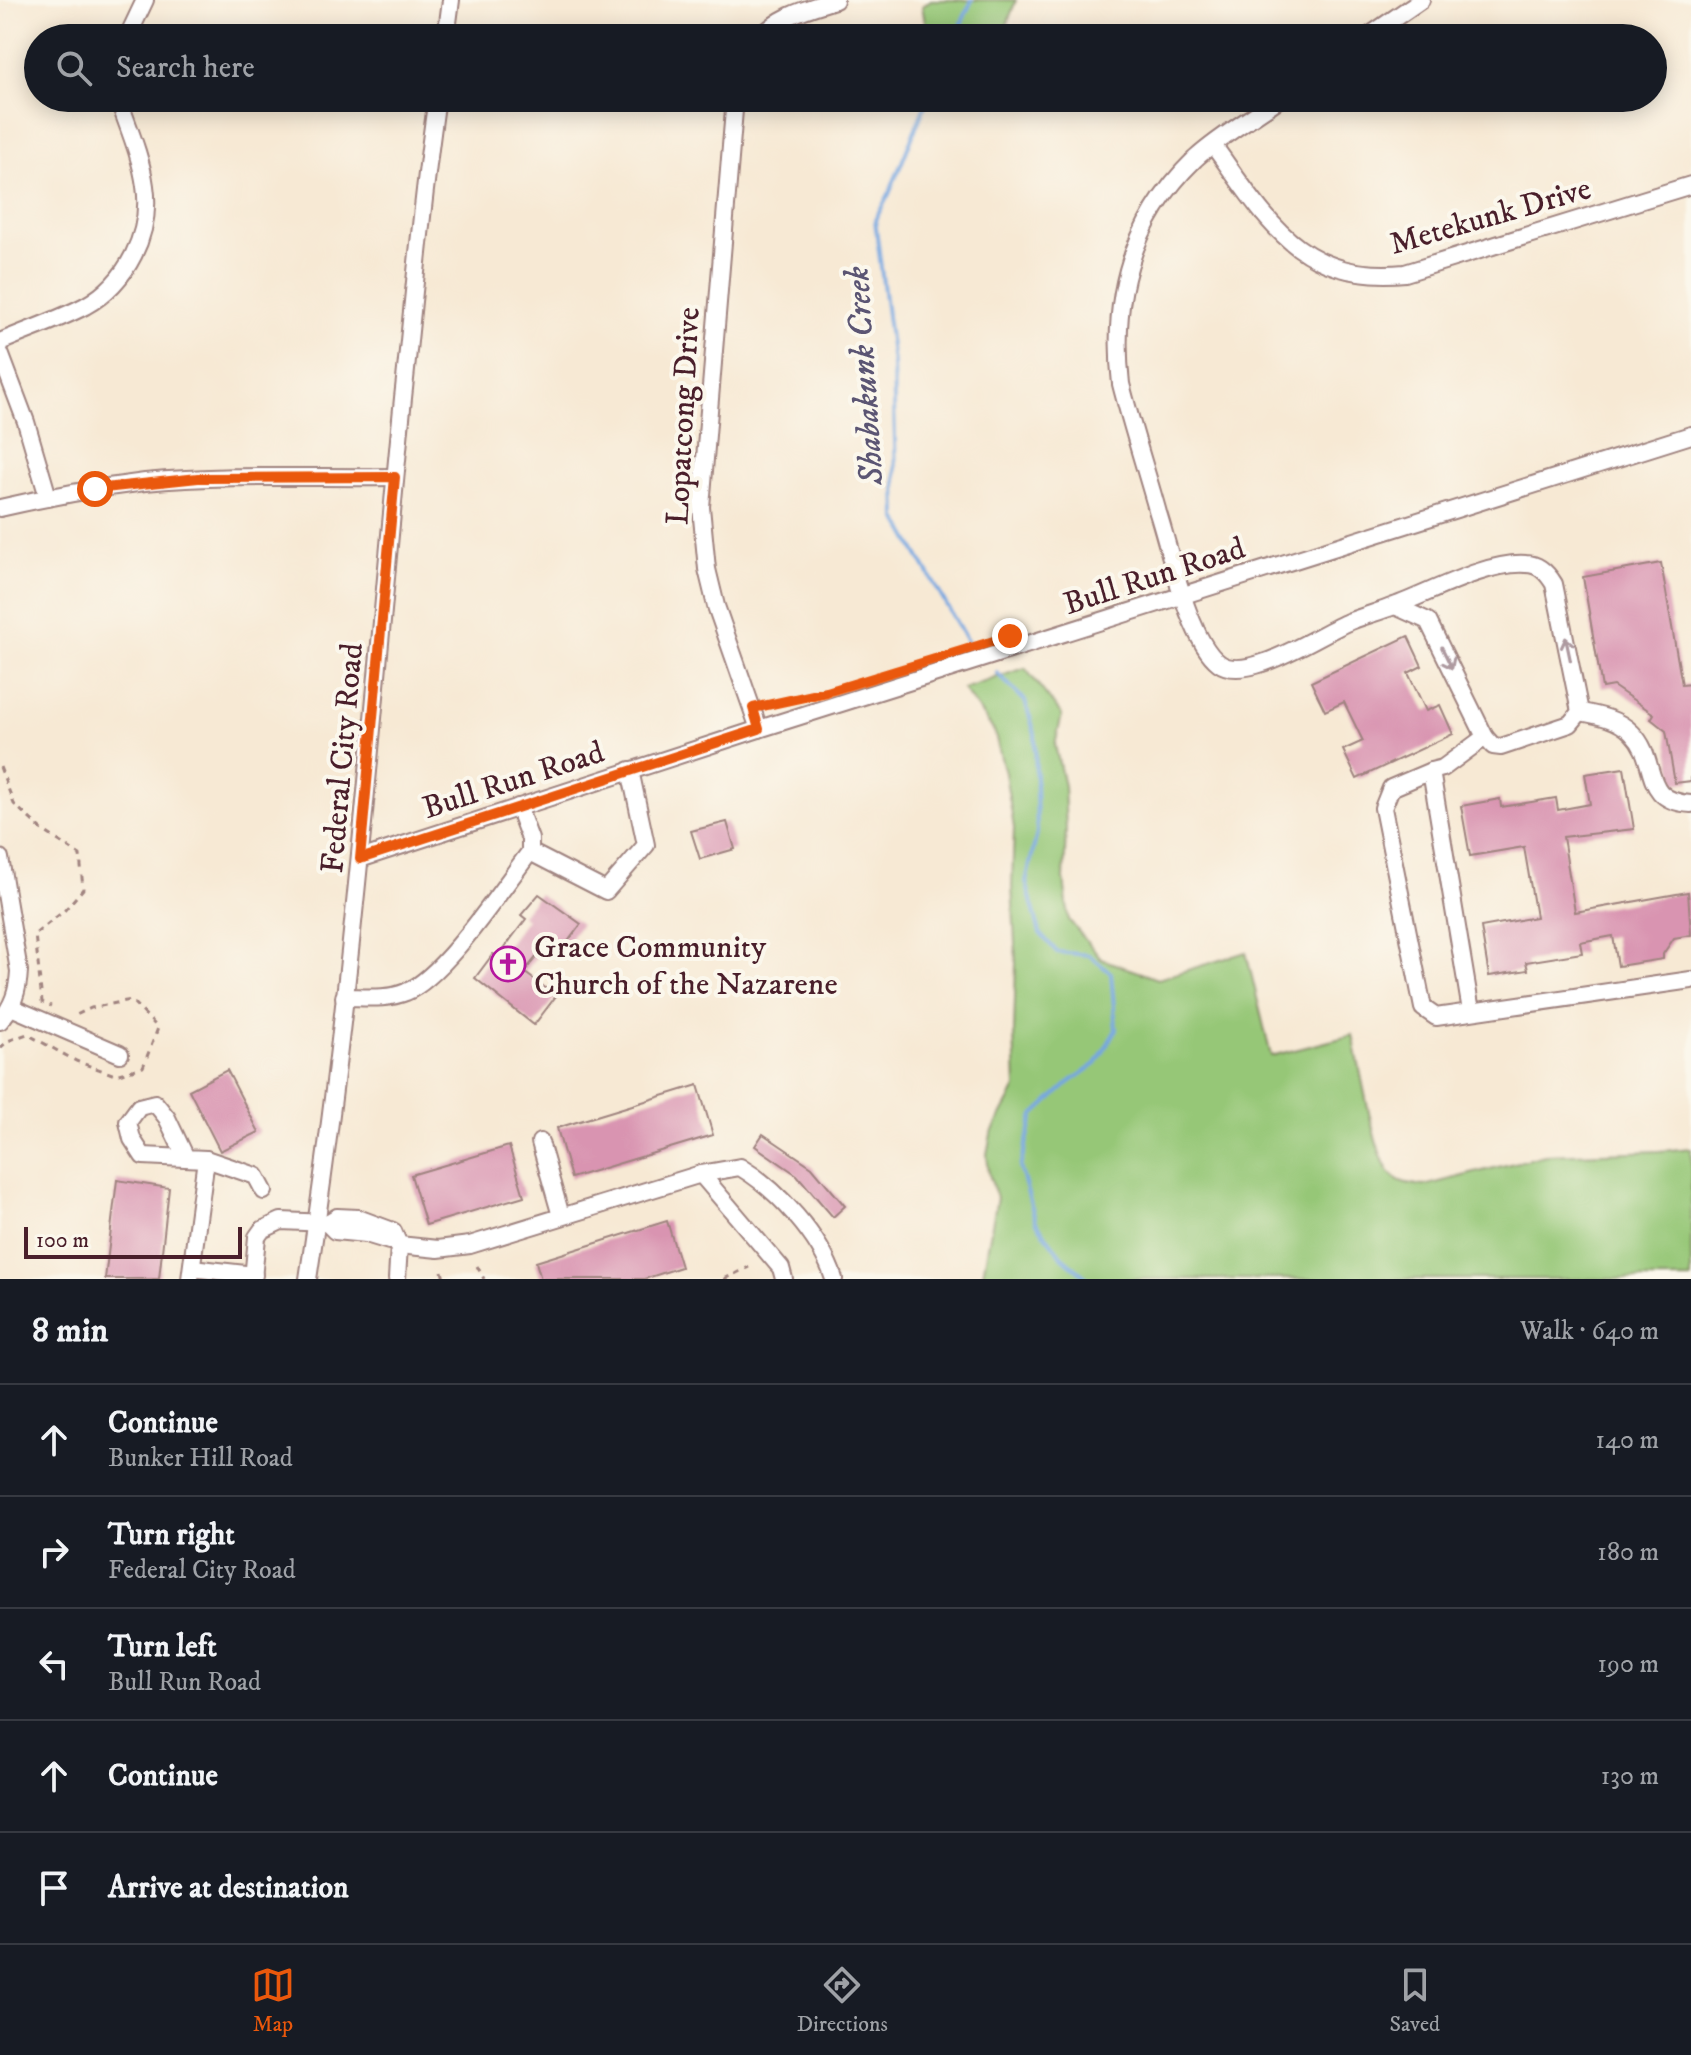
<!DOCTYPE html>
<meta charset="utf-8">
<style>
body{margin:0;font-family:"IM FELL DW Pica",serif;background:#20242c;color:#f1f3f6}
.scale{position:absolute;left:24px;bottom:20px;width:218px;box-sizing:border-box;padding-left:8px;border:4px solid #4a1f2b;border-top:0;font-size:22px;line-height:28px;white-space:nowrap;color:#4a1f2b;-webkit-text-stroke:6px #fbf7ec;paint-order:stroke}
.stop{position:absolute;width:24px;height:24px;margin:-18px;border:6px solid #ea580c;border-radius:50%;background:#fff}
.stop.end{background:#ea580c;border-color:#fff;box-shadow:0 2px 8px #0008}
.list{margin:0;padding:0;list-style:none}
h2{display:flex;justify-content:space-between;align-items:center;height:104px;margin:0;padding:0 32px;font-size:34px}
h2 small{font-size:26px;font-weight:400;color:#9ea1a6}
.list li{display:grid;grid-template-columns:52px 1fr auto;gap:24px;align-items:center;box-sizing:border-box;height:112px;padding:0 32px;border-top:2px solid #363941}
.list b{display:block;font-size:30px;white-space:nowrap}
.list p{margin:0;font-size:26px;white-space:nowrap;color:#9ea1a6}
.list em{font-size:26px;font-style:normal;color:#9ea1a6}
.icon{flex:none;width:44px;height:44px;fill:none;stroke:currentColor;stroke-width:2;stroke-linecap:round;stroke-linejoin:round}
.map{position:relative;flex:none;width:1691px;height:1279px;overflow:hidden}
.search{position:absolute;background:#171b24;box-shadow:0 4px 20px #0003;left:24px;right:24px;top:24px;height:88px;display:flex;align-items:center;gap:20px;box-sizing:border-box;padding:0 28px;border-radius:44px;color:#9ea1a6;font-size:30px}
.sheet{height:664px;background:#171b24}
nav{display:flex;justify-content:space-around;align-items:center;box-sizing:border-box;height:112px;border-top:2px solid #363941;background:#171b24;font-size:22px;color:#9ea1a6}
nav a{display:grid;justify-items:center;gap:4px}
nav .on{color:#ea580c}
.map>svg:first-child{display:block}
.green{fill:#96c777;stroke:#707351;stroke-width:2}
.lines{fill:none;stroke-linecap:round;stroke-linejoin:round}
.stream{stroke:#74a6e0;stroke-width:4}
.building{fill:#d994b1}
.minor-casing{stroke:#a08480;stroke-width:20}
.path{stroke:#a08480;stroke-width:3;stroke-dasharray:6 6;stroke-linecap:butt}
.minor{stroke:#fff;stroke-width:16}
.oneway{stroke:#ae9aa0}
.route{stroke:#ea580c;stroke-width:10}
.labels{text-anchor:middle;stroke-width:8;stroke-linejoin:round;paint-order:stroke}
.street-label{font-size:32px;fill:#4a1f2b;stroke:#fbf7ec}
.poi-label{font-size:32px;fill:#4a1f2b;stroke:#fbf7ec;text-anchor:start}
.water-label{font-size:34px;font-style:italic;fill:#5b5573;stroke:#fbf7ec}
</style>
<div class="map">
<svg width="1691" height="1279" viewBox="0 0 1691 1279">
<rect width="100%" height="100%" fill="#fbf7ec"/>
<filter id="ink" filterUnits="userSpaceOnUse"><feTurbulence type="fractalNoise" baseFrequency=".0125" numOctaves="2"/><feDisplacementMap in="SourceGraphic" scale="16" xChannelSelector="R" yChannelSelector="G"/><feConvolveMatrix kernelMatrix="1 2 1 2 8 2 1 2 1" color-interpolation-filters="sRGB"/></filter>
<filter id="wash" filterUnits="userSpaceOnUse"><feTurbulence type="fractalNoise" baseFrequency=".006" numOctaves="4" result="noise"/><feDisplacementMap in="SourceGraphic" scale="32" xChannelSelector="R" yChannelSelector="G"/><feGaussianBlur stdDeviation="1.8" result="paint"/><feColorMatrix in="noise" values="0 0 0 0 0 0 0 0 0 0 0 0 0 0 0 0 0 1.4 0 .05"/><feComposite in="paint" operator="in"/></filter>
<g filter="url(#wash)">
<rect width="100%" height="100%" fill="#f7e9d4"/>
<g class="green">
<polygon points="931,0 1016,0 1002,38 928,38 922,6"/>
<path d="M 1025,668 L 1062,715 L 1055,745 L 1064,786 L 1066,829 L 1064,879 L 1069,920 L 1101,959 L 1158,979 L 1246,952 L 1271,1056 L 1353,1035 C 1360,1065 1373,1151 1390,1173 C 1399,1184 1412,1184 1424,1186 L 1545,1155 L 1659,1151 L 1691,1148 L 1691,1279 L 982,1279 L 997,1198 L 989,1174 L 987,1154 L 991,1134 L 1016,1088 L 1014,1032 L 1016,963 L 1012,885 L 1014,828 L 1005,773 L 994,731 L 963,689 Z"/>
</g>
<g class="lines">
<g class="stream">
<polyline points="955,38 972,0"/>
<polyline points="928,98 889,194 875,220 893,363 897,518 968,643"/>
<polyline points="997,673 1025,701 1035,734 1037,833 1026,882 1040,933 1057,952 1089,955 1111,973 1116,1030 1096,1064 1070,1082 1034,1115 1020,1167 1036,1222 1062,1257 1088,1279"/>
</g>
</g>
<g id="blocks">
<g class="building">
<polygon points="1661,563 1682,685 1691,684 1691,781 1675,783 1666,731 1651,719 1654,714 1613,686 1602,688 1583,577"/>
<polygon points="1408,636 1422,666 1408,673 1426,711 1440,705 1453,734 1357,779 1343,750 1363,741 1344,702 1325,711 1311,682"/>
<polygon points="1624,768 1634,829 1563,837 1575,912 1688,892 1691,935 1674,938 1663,954 1663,959 1618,966 1613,936 1580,942 1582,953 1526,962 1528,970 1489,976 1481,927 1536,917 1524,847 1470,856 1461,806 1500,799 1501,807 1556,798 1558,810 1590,804 1585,774"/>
<polygon points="727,822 735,849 700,859 691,831"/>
<polygon points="539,894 581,924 563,948 551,939 524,972 556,996 534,1025 475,978 493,954 498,956 526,919 521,915"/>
<polygon points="227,1070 259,1132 220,1151 189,1090"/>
<polygon points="698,1085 713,1135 571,1178 557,1128"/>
<polygon points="763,1134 812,1167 845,1206 833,1217 797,1175 755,1146"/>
<polygon points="509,1146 524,1196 426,1225 411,1175"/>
<polygon points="117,1180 169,1188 159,1279 105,1279"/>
<polygon points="667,1221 681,1267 644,1279 541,1279 536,1262"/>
</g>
</g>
</g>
<g filter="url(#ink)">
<use href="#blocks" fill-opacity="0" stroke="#a08480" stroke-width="2"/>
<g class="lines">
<g class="minor-casing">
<g id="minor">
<polyline points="127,38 145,0"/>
<polyline points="446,38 451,0"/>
<path d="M 760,38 C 780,15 807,9 835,0"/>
<polyline points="1366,38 1421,0"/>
<polyline points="735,98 701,507 707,569 716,606 759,729"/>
<path d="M 1280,98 C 1252,118 1220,136 1195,159 C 1131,221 1111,298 1121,384 C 1132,427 1146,470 1158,513 C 1170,550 1189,641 1219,663 C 1247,684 1319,634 1348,622 C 1363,616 1379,612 1394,606 C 1430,593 1487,561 1526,564 C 1540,564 1548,574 1554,584 L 1580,712 L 1570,724 L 1501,747 L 1493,746 L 1485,737 L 1428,621 L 1395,606"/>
<path d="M 1213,145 C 1267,219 1299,283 1405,273 L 1691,185"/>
<path d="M 0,342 C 28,330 58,320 85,306 C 127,283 152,233 145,186 C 141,156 128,127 118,98"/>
<polyline points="0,353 26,422 48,497"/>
<path d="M 0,508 C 48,497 96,488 145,482 C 227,474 312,478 395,477"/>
<path d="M 1580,712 C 1598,715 1619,719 1632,733 C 1660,761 1639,801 1691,804"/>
<polyline points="1431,771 1443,768 1485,737"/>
<polyline points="530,852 606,891 646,845 630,770"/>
<path d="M 0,858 L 19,971 C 18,991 13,1006 0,1021"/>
<polyline points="360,859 759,729 1691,435"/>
<path d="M 344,997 C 364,997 387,1000 406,992 C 444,977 502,888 530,852 L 530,839 L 518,807"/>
<polyline points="11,1007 120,1054"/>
<polyline points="1471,1011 1431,771 1391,788 1383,808 1423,1008 1436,1017 1691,980"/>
<polyline points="540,1142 561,1216"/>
<polyline points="186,1158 167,1118 155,1103 139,1107 128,1122 132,1139 143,1156 206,1159 256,1176 264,1191"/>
<polyline points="701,1174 781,1268 784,1279"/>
<polyline points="327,1223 335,1231 366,1234 389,1241 395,1240"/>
<path d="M 399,1245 L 438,1249 L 470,1245 L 701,1174 L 740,1167 C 777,1189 821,1237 834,1279"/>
<polyline points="192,1268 254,1275"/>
<polyline points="190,1279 206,1159"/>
<polyline points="253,1279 257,1237 262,1230 281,1221 327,1223 337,1217 358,1218 393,1231 399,1245 397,1279"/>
<path d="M 308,1279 C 353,987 374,692 403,398 C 414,298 422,197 437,98"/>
</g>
</g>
<g class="path">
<polyline points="1189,569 1232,562"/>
<polyline points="1130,594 1164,580"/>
<polyline points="767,704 814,694"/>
<polyline points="0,767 14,804 41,829 80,855 83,889 64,911 35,934 42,1002 51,1006"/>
<polyline points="0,1048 8,1041 27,1034 76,1061 115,1075 143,1067 158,1028 131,1000 91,1008 72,1017"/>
<polyline points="477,1266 484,1279"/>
<polyline points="442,1271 444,1279"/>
<polyline points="724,1279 749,1267"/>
</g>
<use href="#minor" class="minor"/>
</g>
<defs><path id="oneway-shaft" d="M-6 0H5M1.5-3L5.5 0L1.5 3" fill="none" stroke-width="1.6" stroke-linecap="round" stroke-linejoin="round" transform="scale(2)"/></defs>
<g class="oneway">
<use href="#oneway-shaft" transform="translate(1568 649) rotate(-102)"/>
<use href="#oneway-shaft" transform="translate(1447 658) rotate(64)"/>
</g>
</g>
<g class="lines" filter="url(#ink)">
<polyline class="route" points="95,489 198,478 395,477 360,859 759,729 753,708 827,692 1010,636"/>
</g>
<defs>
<g id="church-ring" transform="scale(1.8)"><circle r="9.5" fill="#fbf7ec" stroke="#b5179e" stroke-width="1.5"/><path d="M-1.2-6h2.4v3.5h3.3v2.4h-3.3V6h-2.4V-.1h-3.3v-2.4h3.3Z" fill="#b5179e"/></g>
</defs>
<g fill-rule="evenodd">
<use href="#church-ring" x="508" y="964"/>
</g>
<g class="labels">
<g class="street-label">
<text transform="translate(1490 215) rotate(-16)" y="11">Metekunk Drive</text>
<text transform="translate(682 416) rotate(-87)" y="11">Lopatcong Drive</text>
<text transform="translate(1154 575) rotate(-18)" y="11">Bull Run Road</text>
<text transform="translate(341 758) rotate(-85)" y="11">Federal City Road</text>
<text transform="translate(513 779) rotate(-18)" y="11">Bull Run Road</text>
</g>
<g class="poi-label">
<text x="534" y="957">Grace Community<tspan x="534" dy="37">Church of the Nazarene</tspan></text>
</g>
<g class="water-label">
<text transform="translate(863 376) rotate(-94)" y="12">Shabakunk Creek</text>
</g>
</g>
</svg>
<div class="scale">100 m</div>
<div class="stop" style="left:95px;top:489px"></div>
<div class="stop end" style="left:1010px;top:636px"></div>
<div class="search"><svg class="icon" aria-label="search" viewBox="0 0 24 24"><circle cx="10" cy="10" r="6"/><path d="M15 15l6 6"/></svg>Search here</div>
</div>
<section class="sheet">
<h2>8 min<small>Walk · 640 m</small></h2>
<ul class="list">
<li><svg class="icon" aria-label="ahead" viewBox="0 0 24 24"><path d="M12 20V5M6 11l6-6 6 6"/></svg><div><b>Continue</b><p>Bunker Hill Road</p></div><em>140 m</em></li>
<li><svg class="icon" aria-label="right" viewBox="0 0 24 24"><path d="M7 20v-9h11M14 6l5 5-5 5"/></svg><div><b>Turn right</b><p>Federal City Road</p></div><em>180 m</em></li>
<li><svg class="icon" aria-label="left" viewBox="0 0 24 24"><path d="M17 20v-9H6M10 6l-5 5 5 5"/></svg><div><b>Turn left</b><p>Bull Run Road</p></div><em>190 m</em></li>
<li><svg class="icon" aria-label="ahead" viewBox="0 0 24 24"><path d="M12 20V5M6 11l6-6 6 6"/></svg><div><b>Continue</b></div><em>130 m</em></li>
<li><svg class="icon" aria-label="arrive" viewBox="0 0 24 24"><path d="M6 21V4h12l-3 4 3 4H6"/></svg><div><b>Arrive at destination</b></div></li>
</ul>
</section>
<nav>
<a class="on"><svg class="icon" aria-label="map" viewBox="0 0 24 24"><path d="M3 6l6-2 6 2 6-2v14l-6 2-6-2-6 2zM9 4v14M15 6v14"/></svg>Map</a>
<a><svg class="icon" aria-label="directions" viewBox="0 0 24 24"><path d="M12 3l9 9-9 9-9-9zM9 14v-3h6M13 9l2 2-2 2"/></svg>Directions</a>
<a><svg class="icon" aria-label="saved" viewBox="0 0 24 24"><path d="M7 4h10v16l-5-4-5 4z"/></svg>Saved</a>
</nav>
